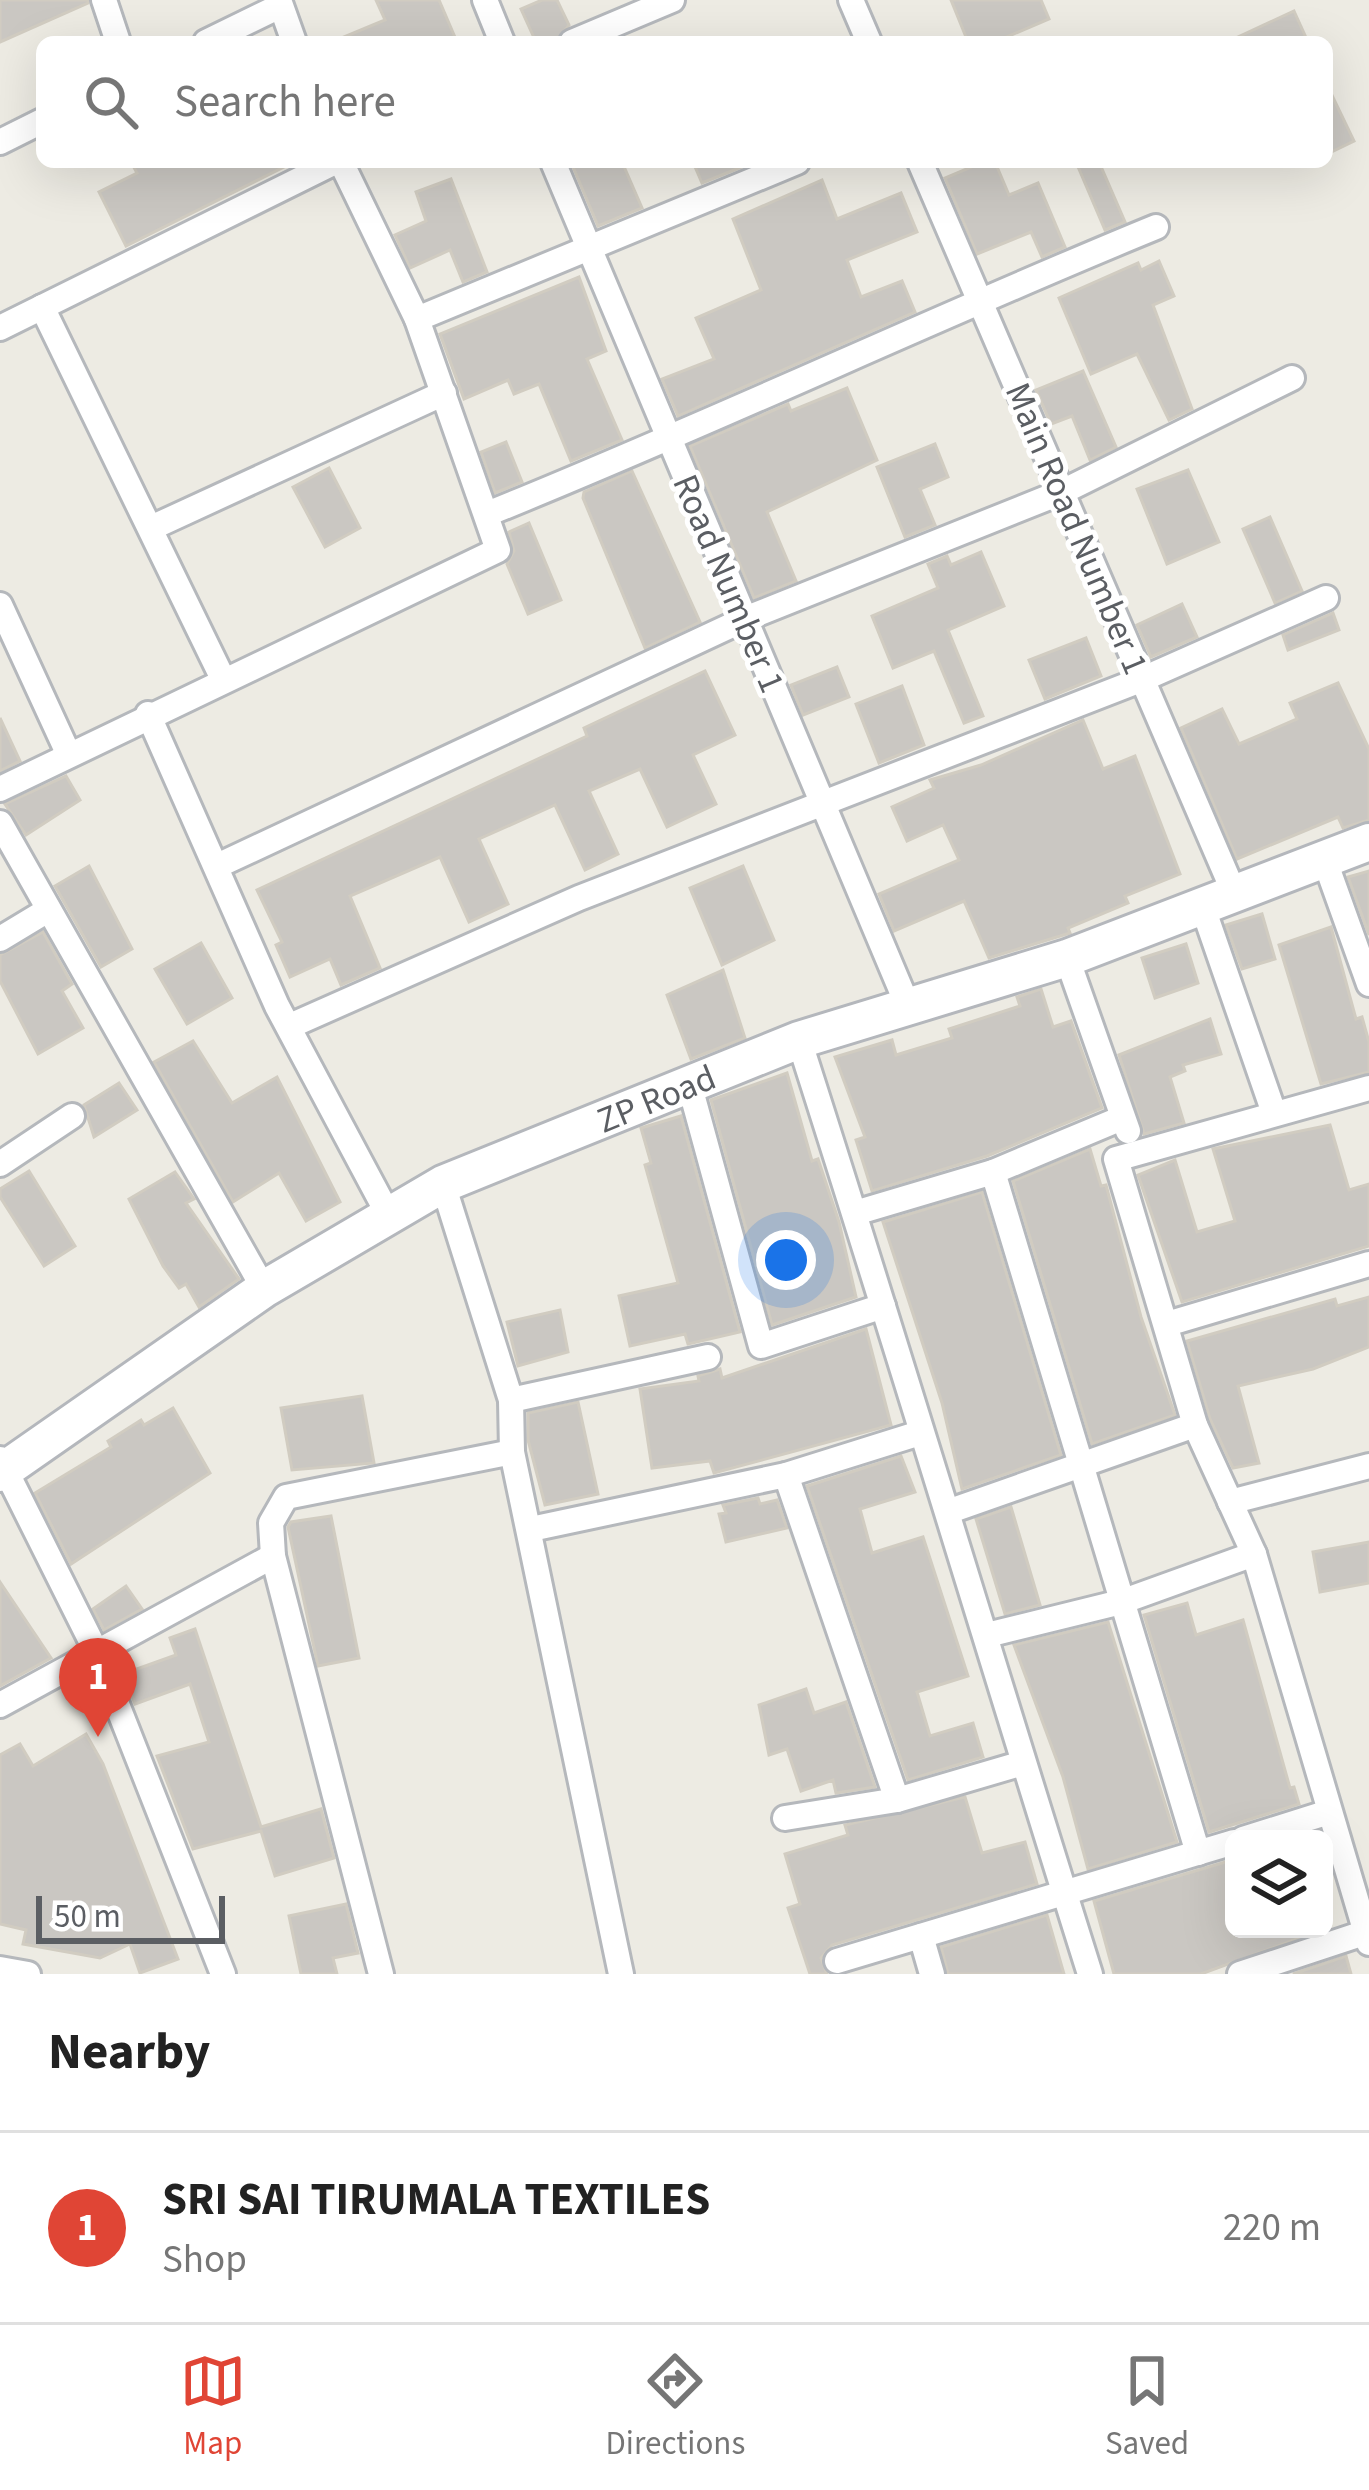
<!DOCTYPE html>
<style>
body{margin:0;font-family:"Source Sans 3",sans-serif;background:#f6f6f6;color:#222}
.controls{position:absolute;right:36px;bottom:36px;display:grid;overflow:hidden;border-radius:18px;box-shadow:0 12px 48px #0002}
.controls button{width:108px;height:108px;display:grid;place-items:center;padding:0;border:0;border-bottom:3px solid #e0e0e0;background:#fff;color:#222;font:60px sans-serif}
.scale{position:absolute;left:36px;bottom:30px;width:189px;box-sizing:border-box;padding-left:12px;border:6px solid #5b5e63;border-top:0;font-size:33px;line-height:42px;white-space:nowrap;color:#5b5e63;-webkit-text-stroke:9px #fff;paint-order:stroke}
.you{position:absolute;left:786px;top:1260px;width:42px;height:42px;margin:-30px;border:9px solid #fff;border-radius:50%;background:#1a73e8;box-shadow:0 0 0 18px #1a73e833}
.badge{display:grid;place-items:center;width:78px;height:78px;border-radius:50%;background:#e04535;color:#fff;font-size:39px;font-weight:700}
.pin{position:absolute;translate:-50% -99px;filter:drop-shadow(0 3px 6px #0008)}
.pin::after{content:'';position:absolute;top:63px;width:42px;height:36px;background:inherit;clip-path:polygon(0 0,100% 0,50% 100%)}
.list{margin:0;padding:0;list-style:none}
h2{display:flex;justify-content:space-between;align-items:center;height:156px;margin:0;padding:0 48px;font-size:51px}
h2 small{font-size:39px;font-weight:400;color:#767676}
.list li{display:grid;grid-template-columns:78px 1fr auto;gap:36px;align-items:center;box-sizing:border-box;height:192px;padding:0 48px;border-top:3px solid #e0e0e0}
.list b{display:block;font-size:45px;white-space:nowrap}
.list p{margin:0;font-size:39px;white-space:nowrap;color:#767676}
.list em{font-size:39px;font-style:normal;color:#767676}
.icon{flex:none;width:66px;height:66px;fill:none;stroke:currentColor;stroke-width:2;stroke-linecap:round;stroke-linejoin:round}
.map{position:relative;flex:none;width:1369px;height:1974px;overflow:hidden}
.search{position:absolute;background:#fff;box-shadow:0 12px 48px #0002;left:36px;right:36px;top:36px;height:132px;display:flex;align-items:center;gap:30px;box-sizing:border-box;padding:0 42px;border-radius:18px;color:#767676;font-size:45px}
.sheet{height:348px;background:#fff}
nav{display:flex;justify-content:space-around;align-items:center;box-sizing:border-box;height:168px;border-top:3px solid #e0e0e0;background:#fff;font-size:33px;color:#767676}
nav a{display:grid;justify-items:center;gap:6px}
nav .on{color:#e04535}
.map>svg:first-child{display:block}
.building{fill:#cac7c2;stroke:#d1ccc1;stroke-width:3}
.lines{fill:none;stroke-linecap:round;stroke-linejoin:round}
.street-casing{stroke:#b5b8bc;stroke-width:30}
.secondary-casing{stroke:#b4b7bc;stroke-width:42}
.street{stroke:#fff;stroke-width:24}
.secondary{stroke:#fff;stroke-width:36}
.labels{text-anchor:middle;stroke-width:10;stroke-linejoin:round;paint-order:stroke}
.street-label{font-size:36px;fill:#5b5e63;stroke:#fff}
</style>
<div class="map">
<svg width="1369" height="1974" viewBox="0 0 1369 1974">
<rect width="100%" height="100%" fill="#edebe3"/>
<g class="building">
<polygon points="0,0 88,0 88,3 0,42"/>
<polygon points="376,0 439,0 457,42 332,42 385,20"/>
<polygon points="542,0 557,0 569,25 556,42 536,42 521,9"/>
<polygon points="951,0 1041,0 1049,19 995,42 968,42"/>
<polygon points="1294,11 1308,42 1227,42"/>
<polygon points="1327,85 1354,141 1327,154"/>
<polygon points="131,162 294,162 126,246 99,192 137,173"/>
<polygon points="571,162 622,162 642,208 598,226"/>
<polygon points="693,162 754,162 702,183"/>
<polygon points="983,162 995,162 1009,195 1038,183 1065,247 1042,257 1031,232 977,254 945,178"/>
<polygon points="1076,162 1099,162 1125,222 1105,230"/>
<polygon points="451,179 487,272 463,282 450,250 410,268 395,235 426,221 416,192"/>
<polygon points="822,180 837,219 901,193 917,232 847,260 861,297 902,281 915,312 678,416 662,379 714,359 696,318 761,290 733,219"/>
<polygon points="1159,261 1174,296 1153,305 1192,409 1169,420 1137,354 1091,374 1059,298 1138,263 1141,270"/>
<polygon points="579,277 606,351 587,359 622,440 571,461 539,384 514,394 508,380 464,399 440,334"/>
<polygon points="1083,371 1116,447 1090,460 1072,416 1051,424 1036,390"/>
<polygon points="847,388 877,460 767,512 796,581 754,598 690,446 788,404 791,411"/>
<polygon points="506,442 522,482 495,493 481,452"/>
<polygon points="935,444 948,477 920,489 935,525 905,537 877,467"/>
<polygon points="329,468 360,528 325,547 293,487"/>
<polygon points="1188,470 1219,542 1167,564 1137,489"/>
<polygon points="632,471 700,622 645,648 583,498 584,492"/>
<polygon points="1270,517 1302,591 1275,603 1243,529"/>
<polygon points="529,523 561,600 528,614 507,564 514,551 509,532"/>
<polygon points="981,552 1004,606 948,630 983,716 964,723 934,651 893,668 872,616 938,588 928,564 947,556 951,565"/>
<polygon points="1182,604 1197,637 1151,657 1137,625"/>
<polygon points="1333,613 1339,630 1288,650 1283,635"/>
<polygon points="1086,638 1101,676 1045,699 1029,660"/>
<polygon points="837,667 849,697 803,715 791,685"/>
<polygon points="705,671 735,735 693,755 716,804 667,827 640,769 589,791 618,854 585,870 555,805 479,839 508,904 469,922 440,857 350,896 380,968 341,985 330,959 290,977 276,945 282,942 257,890 587,736 584,728"/>
<polygon points="1338,683 1369,749 1369,820 1343,828 1338,817 1237,859 1181,728 1222,709 1239,744 1297,719 1290,703"/>
<polygon points="902,686 924,745 879,763 856,704"/>
<polygon points="0,718 20,761 0,771"/>
<polygon points="1083,720 1103,769 1135,756 1180,874 1125,896 1128,903 1068,928 1070,933 989,958 964,901 894,931 879,894 959,860 943,825 907,841 892,807 934,788 930,780 981,765"/>
<polygon points="66,776 80,800 26,835 5,804"/>
<polygon points="89,866 132,949 101,967 55,886"/>
<polygon points="743,866 774,940 722,965 690,888"/>
<polygon points="1369,871 1369,935 1348,877"/>
<polygon points="1262,914 1275,959 1242,969 1226,925"/>
<polygon points="1331,927 1356,1019 1362,1017 1369,1042 1369,1072 1321,1084 1279,945"/>
<polygon points="43,932 72,984 62,991 83,1028 38,1054 0,981 0,955"/>
<polygon points="201,943 232,998 187,1024 155,969"/>
<polygon points="1186,944 1198,983 1155,998 1142,958"/>
<polygon points="723,970 745,1038 691,1059 667,995"/>
<polygon points="1041,989 1053,1027 1071,1021 1102,1108 987,1156 872,1191 856,1140 865,1137 835,1057 892,1040 896,1055 952,1038 949,1029 1020,1006 1017,997"/>
<polygon points="1210,1019 1221,1054 1183,1065 1185,1071 1170,1077 1184,1123 1144,1134 1119,1055"/>
<polygon points="193,1041 232,1103 277,1077 340,1202 306,1221 279,1173 233,1202 154,1062"/>
<polygon points="787,1073 812,1161 818,1159 839,1222 856,1297 772,1325 711,1100"/>
<polygon points="119,1083 137,1110 94,1137 84,1105"/>
<polygon points="681,1116 740,1332 688,1344 685,1334 630,1346 619,1296 678,1283 645,1165 651,1163 641,1128"/>
<polygon points="1330,1125 1349,1190 1369,1184 1369,1246 1182,1302 1138,1175 1175,1160 1197,1232 1235,1221 1213,1149"/>
<polygon points="1090,1149 1101,1186 1106,1185 1141,1317 1175,1415 1092,1444 1013,1181"/>
<polygon points="29,1171 75,1246 44,1266 0,1197 0,1189"/>
<polygon points="175,1172 194,1199 186,1203 239,1279 199,1307 186,1284 179,1288 163,1266 129,1199"/>
<polygon points="982,1192 1061,1455 962,1489 942,1403 883,1222"/>
<polygon points="1369,1297 1369,1347 1313,1369 1238,1386 1259,1463 1233,1468 1210,1419 1187,1341 1335,1299 1337,1306"/>
<polygon points="560,1310 568,1352 518,1366 507,1322"/>
<polygon points="866,1329 891,1425 714,1473 710,1461 652,1468 640,1389 699,1381 698,1376 720,1369 722,1378"/>
<polygon points="362,1396 374,1463 292,1470 281,1408"/>
<polygon points="578,1402 598,1494 545,1505 528,1440 528,1413"/>
<polygon points="173,1408 210,1473 71,1564 35,1493 111,1447 108,1441 141,1420 144,1425"/>
<polygon points="901,1456 915,1492 860,1509 872,1553 923,1537 968,1676 917,1692 930,1736 973,1723 983,1757 908,1780 807,1486"/>
<polygon points="758,1498 760,1504 777,1500 787,1528 726,1542 719,1514 726,1513 723,1505"/>
<polygon points="1011,1507 1040,1605 1005,1614 976,1519"/>
<polygon points="331,1516 359,1658 318,1666 288,1527 291,1522"/>
<polygon points="1369,1542 1369,1583 1320,1592 1313,1552"/>
<polygon points="0,1582 51,1658 0,1686"/>
<polygon points="126,1586 142,1609 104,1630 93,1609"/>
<polygon points="1187,1603 1196,1635 1243,1620 1290,1788 1294,1787 1299,1804 1209,1832 1144,1615"/>
<polygon points="1108,1622 1177,1842 1088,1869 1063,1777 1014,1645"/>
<polygon points="195,1629 261,1827 321,1809 334,1858 275,1876 261,1831 193,1849 157,1756 209,1742 190,1684 135,1704 123,1674 176,1655 170,1638"/>
<polygon points="806,1689 814,1713 846,1702 875,1787 836,1793 833,1780 801,1791 787,1749 769,1755 759,1705"/>
<polygon points="86,1734 103,1764 178,1959 140,1973 130,1944 100,1958 23,1944 26,1930 0,1924 0,1755 20,1744 33,1766"/>
<polygon points="965,1797 982,1853 1025,1842 1037,1884 832,1945 821,1958 827,1974 810,1974 788,1908 800,1904 785,1854 848,1835 845,1825"/>
<polygon points="1232,1860 1234,1929 1324,1929 1201,1974 1114,1974 1094,1901"/>
<polygon points="346,1904 358,1953 333,1958 337,1974 301,1974 289,1916"/>
<polygon points="1047,1915 1064,1974 948,1974 941,1947"/>
<polygon points="1346,1956 1351,1974 1293,1974"/>
</g>
<g class="lines">
<g class="street-casing">
<g id="street">
<polyline points="104,0 118,42"/>
<polyline points="279,0 294,42"/>
<polyline points="485,0 502,42"/>
<polyline points="851,0 869,42"/>
<polyline points="206,42 280,6"/>
<polyline points="572,42 672,0"/>
<polyline points="0,142 42,121"/>
<polyline points="553,162 907,1004"/>
<polyline points="920,162 1235,895"/>
<polyline points="42,307 223,679"/>
<polyline points="417,319 797,162"/>
<polyline points="0,328 335,162"/>
<path d="M 487,514 C 713,423 931,319 1156,227"/>
<polyline points="151,528 444,393"/>
<polyline points="0,605 68,753"/>
<polyline points="148,714 277,1006 388,1214"/>
<polyline points="0,789 498,550 417,319 341,162"/>
<polyline points="0,823 264,1289"/>
<polyline points="1325,861 1369,984"/>
<polyline points="217,866 745,619 1062,492 1292,378"/>
<polyline points="1202,905 1274,1113"/>
<polyline points="0,939 48,910"/>
<polyline points="1067,958 1128,1131"/>
<polyline points="290,1026 579,898 1143,679 1326,598"/>
<path d="M 799,1040 C 899,1351 992,1663 1090,1974"/>
<polyline points="689,1083 761,1346 883,1306"/>
<polyline points="1369,1088 1116,1159 1195,1425 1254,1554 1369,1943"/>
<polyline points="0,1164 72,1116"/>
<polyline points="993,1172 1198,1853"/>
<polyline points="443,1184 511,1400 512,1452 621,1974"/>
<polyline points="855,1213 993,1172 1122,1118"/>
<polyline points="1167,1324 1369,1264"/>
<polyline points="511,1400 708,1357"/>
<polyline points="0,1459 96,1651 223,1974"/>
<polyline points="786,1475 897,1800"/>
<polyline points="1230,1502 1369,1466"/>
<polyline points="950,1511 1195,1425"/>
<polyline points="531,1529 786,1475 920,1433"/>
<polyline points="987,1635 1121,1602 1254,1554"/>
<polyline points="0,1705 273,1556"/>
<polyline points="785,1818 897,1800 1023,1763"/>
<polyline points="1243,1839 1329,1812"/>
<polyline points="921,1936 932,1974"/>
<polyline points="837,1961 1234,1842"/>
<polyline points="0,1969 28,1974"/>
<polyline points="381,1974 273,1556 271,1523 286,1497 512,1452"/>
<polyline points="1240,1974 1367,1932"/>
</g>
</g>
<g class="secondary-casing">
<g id="secondary">
<path id="s1" d="M 0,1473 L 264,1289 L 443,1184 L 799,1040 L 1067,958 L 1369,842"/>
</g>
</g>
<use href="#street" class="street"/>
<use href="#secondary" class="secondary"/>
</g>
<g class="labels">
<g class="street-label">
<text transform="translate(1078 528) rotate(67)" y="13">Main Road Number 1</text>
<text transform="translate(730 583) rotate(67)" y="13">Road Number 1</text>
<text dy="13" stroke="none"><textPath href="#s1" startOffset="759">ZP Road</textPath></text>
</g>
</g>
</svg>
<div class="controls">
<button><svg class="icon" aria-label="layers" viewBox="0 0 24 24"><path d="M12 4l9 5-9 5-9-5zM3 14l9 5 9-5"/></svg></button>
</div>
<div class="scale">50 m</div>
<div class="you"></div>
<div class="pin badge" style="left:98px;top:1737px">1</div>
<div class="search"><svg class="icon" aria-label="search" viewBox="0 0 24 24"><circle cx="10" cy="10" r="6"/><path d="M15 15l6 6"/></svg>Search here</div>
</div>
<section class="sheet">
<h2>Nearby<small></small></h2>
<ul class="list">
<li><span class="badge">1</span><div><b>SRI SAI TIRUMALA TEXTILES</b><p>Shop</p></div><em>220 m</em></li>
</ul>
</section>
<nav>
<a class="on"><svg class="icon" aria-label="map" viewBox="0 0 24 24"><path d="M3 6l6-2 6 2 6-2v14l-6 2-6-2-6 2zM9 4v14M15 6v14"/></svg>Map</a>
<a><svg class="icon" aria-label="directions" viewBox="0 0 24 24"><path d="M12 3l9 9-9 9-9-9zM9 14v-3h6M13 9l2 2-2 2"/></svg>Directions</a>
<a><svg class="icon" aria-label="saved" viewBox="0 0 24 24"><path d="M7 4h10v16l-5-4-5 4z"/></svg>Saved</a>
</nav>
